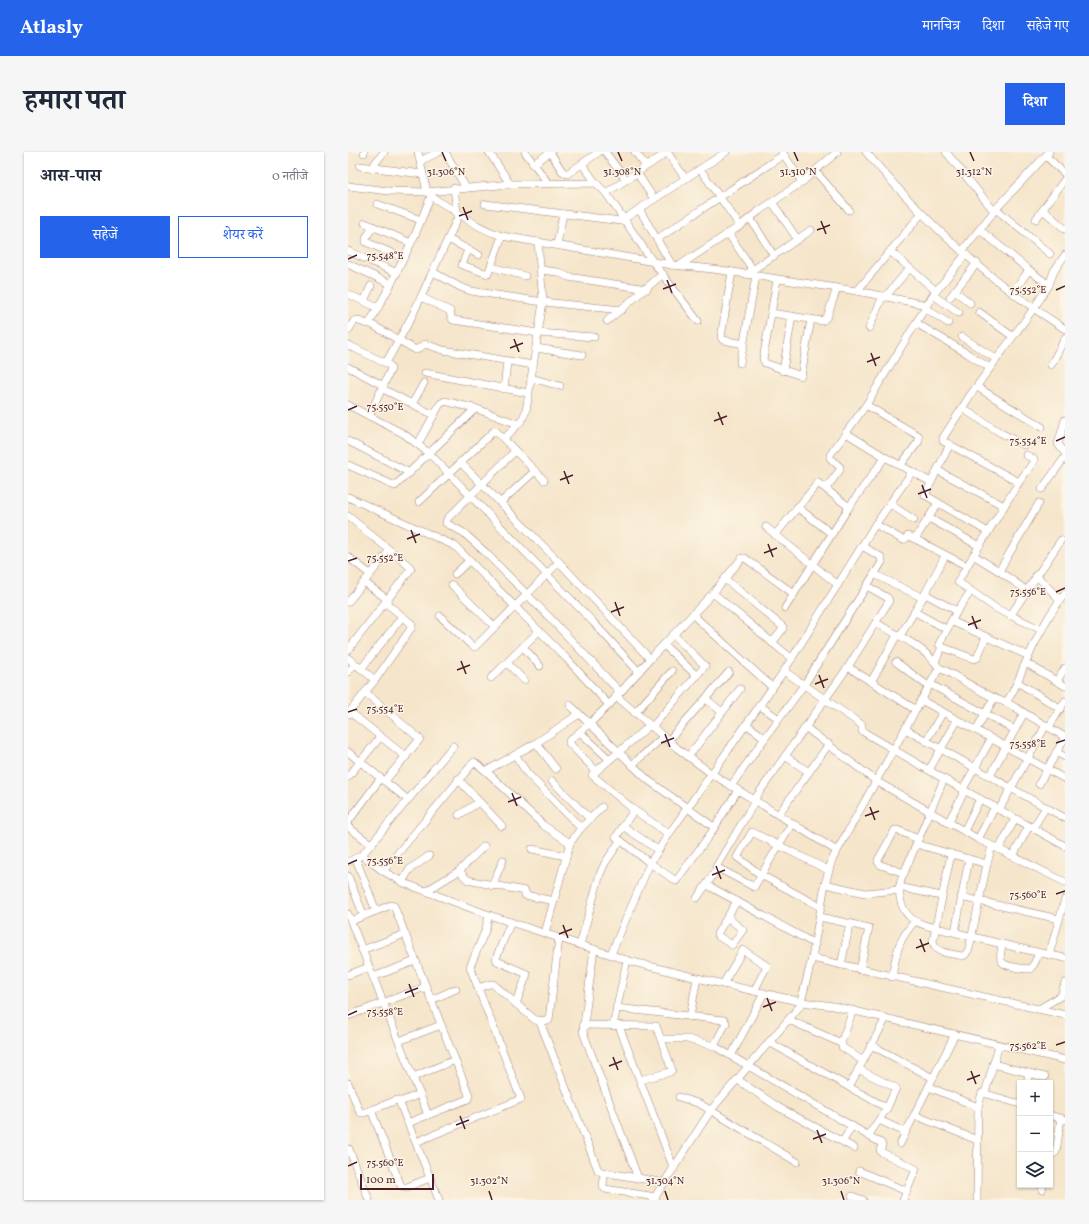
<!DOCTYPE html>
<html lang="hi">
<meta charset="utf-8">
<style>
body{margin:0;font-family:Vollkorn,"Noto Serif Devanagari",serif;background:#f6f6f7;color:#1f2937}
.controls{position:absolute;right:12px;bottom:12px;display:grid;overflow:hidden;border-radius:0px;box-shadow:0 1px 3px #0004}
.controls button{width:36px;height:36px;display:grid;place-items:center;padding:0;border:0;border-bottom:1px solid #e0e1e3;background:#fff;color:#1f2937;font:20px sans-serif}
.scale{position:absolute;left:12px;bottom:10px;width:74px;box-sizing:border-box;padding-left:4px;border:2px solid #4a1f2b;border-top:0;font-size:11px;line-height:14px;white-space:nowrap;color:#4a1f2b;-webkit-text-stroke:3px #fcf5e5;paint-order:stroke}
.list{margin:0;padding:0;list-style:none}
h2{display:flex;justify-content:space-between;align-items:center;height:52px;margin:0;padding:0 16px;font-size:17px}
h2 small{font-size:13px;font-weight:400;color:#747a83}
.actions{display:flex;gap:8px;padding:12px 16px}
.actions a{flex:1;padding:9px 0;border:1px solid #2563eb;border-radius:0px;text-align:center;font-size:14px;color:#2563eb}
.actions .main{background:#2563eb;color:#fff}
.icon{flex:none;width:22px;height:22px;fill:none;stroke:currentColor;stroke-width:2;stroke-linecap:round;stroke-linejoin:round}
.map{position:relative;flex:none;width:717px;height:1048px;overflow:hidden;border-radius:0px}
header{display:flex;align-items:center;gap:24px;box-sizing:border-box;height:56px;padding:0 20px;background:#2563eb;color:#fff}
header strong{font-size:19px}
nav{display:flex;gap:22px;margin-inline-start:auto;font-size:14px}
.intro{display:flex;align-items:center;justify-content:space-between;box-sizing:border-box;height:96px;padding:0 24px}
h1{margin:0;font-size:28px}
.button{padding:10px 18px;border-radius:0px;background:#2563eb;color:#fff;font-size:14px;font-weight:700}
main{display:flex;gap:24px;padding:0 24px}
aside{flex:1;background:#fff;border-radius:0px;box-shadow:0 1px 3px #0004}
.map>svg:first-child{display:block}
.lines{fill:none;stroke-linecap:round;stroke-linejoin:round}
.minor-casing{stroke:#a0827a;stroke-width:8}
.minor{stroke:#fff;stroke-width:7}
.ticks{fill:none;stroke:#4a1f2b;stroke-width:1.5}
.ticks-label{font-size:10px;text-anchor:middle;fill:#4a1f2b;stroke:#fcf5e5;stroke-width:3;stroke-linejoin:round;paint-order:stroke}
</style>
<header>
<strong>Atlasly</strong>
<nav><a>मानचित्र</a><a>दिशा</a><a>सहेजे गए</a></nav>
</header>
<div class="intro"><h1>हमारा पता</h1><a class="button">दिशा</a></div>
<main>
<aside>
<h2>आस-पास<small>0 नतीजे</small></h2>
<ul class="list">
</ul>
<div class="actions"><a class="main">सहेजें</a><a>शेयर करें</a></div>
</aside>
<div class="map">
<svg width="717" height="1048" viewBox="0 0 717 1048">
<rect width="100%" height="100%" fill="#fcf5e5"/>
<filter id="ink" filterUnits="userSpaceOnUse"><feTurbulence type="fractalNoise" baseFrequency=".025" numOctaves="2"/><feDisplacementMap in="SourceGraphic" scale="8" xChannelSelector="R" yChannelSelector="G"/><feConvolveMatrix kernelMatrix="1 2 1 2 8 2 1 2 1" color-interpolation-filters="sRGB"/></filter>
<filter id="wash" filterUnits="userSpaceOnUse"><feTurbulence type="fractalNoise" baseFrequency=".012" numOctaves="4" result="noise"/><feDisplacementMap in="SourceGraphic" scale="16" xChannelSelector="R" yChannelSelector="G"/><feGaussianBlur stdDeviation="0.9" result="paint"/><feColorMatrix in="noise" values="0 0 0 0 0 0 0 0 0 0 0 0 0 0 0 0 0 1.4 0 .05"/><feComposite in="paint" operator="in"/></filter>
<g filter="url(#wash)">
<rect width="100%" height="100%" fill="#f5e5ca"/>
</g>
<g filter="url(#ink)">
<g class="lines">
<g class="minor-casing">
<g id="minor">
<polyline points="16,0 16,1"/>
<path d="M 70,0 L 79,40 C 85,47 94,51 102,56 C 119,67 134,78 154,84 L 324,113 L 365,117 L 509,139 L 579,153"/>
<polyline points="97,0 118,36"/>
<polyline points="141,0 162,32"/>
<polyline points="177,0 200,31"/>
<polyline points="202,0 214,19 219,22 251,0"/>
<polyline points="257,0 278,28"/>
<polyline points="287,0 298,14"/>
<polyline points="319,0 337,26"/>
<polyline points="320,0 258,41 305,110 350,169"/>
<polyline points="434,0 454,30"/>
<path d="M 518,0 C 575,68 642,130 717,177"/>
<polyline points="598,0 646,59"/>
<polyline points="698,4 717,22"/>
<polyline points="72,9 91,0"/>
<polyline points="185,12 203,0"/>
<polyline points="234,12 248,31"/>
<polyline points="12,14 74,22"/>
<polyline points="24,15 36,0"/>
<polyline points="352,17 392,74"/>
<polyline points="467,19 501,58"/>
<polyline points="289,21 306,47"/>
<polyline points="0,34 41,39 79,40 162,32 248,31 258,41"/>
<polyline points="106,36 109,61"/>
<polyline points="424,50 450,88"/>
<polyline points="29,52 73,68"/>
<polyline points="137,52 273,69 378,0"/>
<polyline points="291,57 324,113"/>
<polyline points="648,57 702,102"/>
<polyline points="695,58 717,77"/>
<polyline points="402,66 426,104"/>
<polyline points="688,67 717,27"/>
<polyline points="17,71 63,91"/>
<polyline points="25,74 18,86 18,90 55,106"/>
<polyline points="632,78 681,118 701,133"/>
<polyline points="380,81 405,118"/>
<polyline points="100,87 131,103"/>
<polyline points="309,87 435,3"/>
<polyline points="209,92 215,62"/>
<polyline points="120,98 114,113 140,122 154,84"/>
<polyline points="0,99 49,121"/>
<polyline points="542,99 588,139"/>
<polyline points="614,99 648,57 701,0"/>
<polyline points="0,112 43,132"/>
<polyline points="332,113 392,74 411,59 454,30 489,0"/>
<polyline points="144,115 177,124"/>
<polyline points="193,118 210,120 220,125 299,137"/>
<polyline points="85,120 112,135 123,139 195,150 274,158"/>
<polyline points="384,120 373,185 375,188 396,192"/>
<polyline points="399,122 463,78"/>
<polyline points="429,128 415,207 417,211 453,224 463,167"/>
<polyline points="509,139 574,61"/>
<polyline points="607,139 622,151"/>
<polyline points="665,140 681,118"/>
<polyline points="0,142 30,156"/>
<polyline points="585,143 611,161"/>
<polyline points="73,145 102,159 103,165 105,168 190,181 246,185"/>
<polyline points="537,145 561,117"/>
<polyline points="602,145 629,111"/>
<polyline points="16,149 23,134"/>
<polyline points="577,156 600,171"/>
<polyline points="631,160 664,184"/>
<polyline points="423,161 474,169 479,165 489,136"/>
<polyline points="259,169 315,122"/>
<polyline points="21,171 68,198 77,192 95,198 185,213"/>
<polyline points="568,171 620,202 642,216"/>
<polyline points="521,176 535,144"/>
<polyline points="0,179 6,169 8,168 19,172 22,170 43,132 67,83 83,44"/>
<polyline points="614,185 648,207"/>
<polyline points="0,193 35,210 39,209 64,164 111,63"/>
<polyline points="188,196 234,203"/>
<polyline points="392,211 408,124"/>
<polyline points="703,213 717,186"/>
<polyline points="0,215 36,234"/>
<polyline points="435,219 444,164"/>
<polyline points="77,221 180,241"/>
<polyline points="183,226 212,234"/>
<polyline points="629,235 694,275"/>
<polyline points="35,237 86,263"/>
<polyline points="156,237 159,210"/>
<polyline points="64,252 76,231"/>
<polyline points="0,253 56,282 82,302 245,470 291,520"/>
<polyline points="518,253 571,284 571,289 552,314"/>
<polyline points="614,256 653,281 676,293"/>
<polyline points="21,264 43,217 42,214 37,210"/>
<polyline points="717,268 710,292 717,301"/>
<polyline points="498,281 537,305 583,330"/>
<polyline points="156,287 174,268 178,259 195,150 190,90"/>
<polyline points="0,289 62,321"/>
<polyline points="70,292 92,252 97,249 129,257 170,272"/>
<polyline points="602,292 577,343 640,380"/>
<polyline points="167,299 99,367 98,371 116,381 137,400 204,468 272,540"/>
<polyline points="678,303 686,307 686,309 671,330 619,414 610,430 649,457 694,478"/>
<polyline points="112,310 211,410 302,507"/>
<polyline points="0,313 47,334 127,257"/>
<polyline points="589,318 656,354"/>
<polyline points="671,330 595,289 595,286 623,242 686,156 701,133 706,119 717,103"/>
<polyline points="478,336 492,318 492,315 482,306 482,303 518,253 585,143 618,102"/>
<polyline points="694,337 717,305"/>
<polyline points="0,345 107,394 219,507 261,553"/>
<polyline points="71,350 146,279 148,279 196,328"/>
<polyline points="152,351 187,319"/>
<polyline points="590,351 567,387 619,414"/>
<polyline points="542,352 566,368"/>
<polyline points="449,355 484,382"/>
<polyline points="0,364 61,414 63,417 0,498"/>
<polyline points="581,366 631,394"/>
<polyline points="527,372 555,388 557,387 560,384 567,387"/>
<polyline points="418,375 490,433"/>
<polyline points="427,383 470,331 501,355"/>
<polyline points="625,403 651,419 678,438"/>
<polyline points="0,405 22,422"/>
<polyline points="651,419 691,351"/>
<polyline points="107,422 122,408"/>
<polyline points="526,422 575,446"/>
<polyline points="688,423 712,448"/>
<polyline points="377,427 435,475 435,477 424,491"/>
<polyline points="16,430 40,448"/>
<polyline points="104,433 147,475"/>
<polyline points="623,439 609,459 591,492 594,495 626,507 629,506 638,485"/>
<polyline points="365,441 444,507"/>
<polyline points="577,442 609,459"/>
<polyline points="0,450 42,398"/>
<polyline points="437,456 501,355 537,305"/>
<polyline points="567,460 598,477"/>
<polyline points="345,463 424,535"/>
<polyline points="92,464 123,493 126,495 128,494 211,410"/>
<polyline points="662,464 713,388"/>
<polyline points="603,469 681,504"/>
<path d="M 528,471 C 550,483 577,495 592,517"/>
<polyline points="552,484 577,442 597,404"/>
<polyline points="316,493 349,524"/>
<polyline points="175,495 192,514"/>
<polyline points="0,506 27,528"/>
<polyline points="548,510 580,534"/>
<polyline points="587,510 594,495"/>
<polyline points="159,511 176,528"/>
<polyline points="678,511 717,534"/>
<polyline points="500,515 568,558"/>
<polyline points="13,517 54,465"/>
<path d="M 436,519 L 514,573 L 514,579 L 596,627 L 553,728 C 549,744 553,760 567,769 C 579,776 596,777 609,781 C 645,790 681,799 717,806"/>
<polyline points="0,520 7,512"/>
<polyline points="143,526 191,479"/>
<polyline points="709,529 717,516"/>
<polyline points="523,530 549,483"/>
<polyline points="669,530 713,557"/>
<polyline points="582,532 667,578"/>
<polyline points="17,540 72,587 37,629"/>
<polyline points="268,544 329,596 364,622 489,699"/>
<polyline points="358,547 374,560"/>
<polyline points="573,548 717,627"/>
<polyline points="658,550 717,585 691,632"/>
<polyline points="222,553 300,628 366,675"/>
<polyline points="411,553 431,567"/>
<polyline points="2,560 58,605"/>
<polyline points="287,561 324,519"/>
<polyline points="0,562 27,528 64,475 64,472 38,451"/>
<polyline points="398,572 417,586"/>
<polyline points="302,573 244,623 286,658 321,682"/>
<polyline points="304,575 357,514 326,483"/>
<polyline points="457,575 528,629 630,687 717,730"/>
<polyline points="701,575 717,549"/>
<polyline points="557,577 717,666"/>
<polyline points="628,578 646,546"/>
<polyline points="232,580 261,607"/>
<polyline points="320,589 381,520"/>
<polyline points="578,589 595,560"/>
<polyline points="188,591 208,617"/>
<polyline points="0,600 59,647"/>
<polyline points="708,600 717,605"/>
<polyline points="168,604 179,621 233,676"/>
<polyline points="437,604 461,620"/>
<polyline points="340,605 392,537"/>
<polyline points="284,613 315,585"/>
<polyline points="581,618 609,569"/>
<polyline points="138,619 188,591 231,562"/>
<polyline points="248,619 221,591 221,589 241,572 261,553 302,507 365,441 394,406 397,406 446,442"/>
<polyline points="642,624 676,561"/>
<polyline points="0,625 32,585"/>
<polyline points="110,627 154,674"/>
<polyline points="596,627 717,694"/>
<polyline points="204,629 242,667"/>
<polyline points="383,634 417,586 456,533 534,410 533,405 514,394"/>
<polyline points="615,637 643,587"/>
<polyline points="406,648 500,515 541,449 540,446 519,434"/>
<polyline points="407,649 368,715 406,735 444,671"/>
<polyline points="286,658 268,685 302,711 328,729 363,681 390,638"/>
<polyline points="651,658 698,573"/>
<polyline points="111,663 131,650"/>
<polyline points="430,663 481,592"/>
<polyline points="0,670 32,627"/>
<polyline points="600,671 617,638"/>
<polyline points="275,674 310,698"/>
<polyline points="0,675 24,693"/>
<polyline points="685,676 698,655"/>
<polyline points="616,679 632,647"/>
<polyline points="630,687 647,655"/>
<polyline points="568,692 639,712"/>
<polyline points="184,697 218,704"/>
<polyline points="651,697 667,667"/>
<path d="M 603,702 L 585,789 C 587,802 603,801 614,804 L 617,803 L 621,797 L 639,712 L 644,694"/>
<polyline points="14,703 105,594"/>
<polyline points="665,704 681,674"/>
<polyline points="8,707 28,759"/>
<polyline points="0,710 14,703 35,719 56,731 141,763 211,786 285,810 349,826 454,850 485,854 717,908"/>
<polyline points="35,719 126,610 138,619 195,673 222,691"/>
<polyline points="111,719 120,728 124,729 177,739 177,743 206,749"/>
<polyline points="556,721 533,713 530,710 530,708 547,678 549,678 570,687"/>
<polyline points="0,724 16,764"/>
<polyline points="54,730 62,717 81,704"/>
<polyline points="477,732 517,741 551,738"/>
<polyline points="359,733 467,792"/>
<polyline points="144,734 155,708"/>
<polyline points="551,735 593,744"/>
<polyline points="78,739 111,719 136,694"/>
<polyline points="613,745 711,767"/>
<polyline points="349,746 370,716"/>
<polyline points="473,755 413,723 389,705 404,680 480,718"/>
<polyline points="0,762 80,963"/>
<polyline points="379,765 395,778 384,793 370,784 369,782 389,749"/>
<polyline points="472,765 521,776 512,818"/>
<polyline points="3,769 43,753 46,754 121,943 120,947 60,971"/>
<polyline points="163,770 148,806 149,809 179,822 168,852"/>
<polyline points="607,780 621,707"/>
<polyline points="197,781 222,691 233,676 254,655"/>
<path d="M 654,792 C 652,806 649,812 666,815 C 671,816 676,817 682,817 L 686,812 L 691,801"/>
<polyline points="232,793 252,722 257,711 272,689"/>
<polyline points="246,797 235,880 290,1026"/>
<polyline points="14,798 57,782"/>
<polyline points="263,802 302,711 321,682 436,519 525,376 564,320"/>
<polyline points="701,803 717,747"/>
<polyline points="464,806 717,863"/>
<polyline points="493,813 502,771"/>
<polyline points="0,823 21,815"/>
<polyline points="25,825 67,809"/>
<path d="M 544,825 C 549,798 549,790 567,769"/>
<polyline points="375,832 395,798 419,814 406,839"/>
<polyline points="130,836 142,832 145,832 186,867 192,870 250,1018 253,1020 290,1026 316,1031"/>
<polyline points="83,848 108,837"/>
<polyline points="268,856 376,868 378,871 366,894"/>
<polyline points="691,857 713,844 717,831"/>
<polyline points="0,864 77,835"/>
<polyline points="342,865 349,826"/>
<polyline points="190,868 199,869 201,868 211,786"/>
<polyline points="441,868 493,891 505,858"/>
<polyline points="235,873 308,874 324,918 322,920 292,928"/>
<polyline points="265,874 279,808"/>
<polyline points="271,874 326,1017"/>
<polyline points="313,887 339,887 366,894 533,991 534,994 532,998 533,1000 568,1017 555,1048"/>
<polyline points="51,889 93,873"/>
<polyline points="421,890 501,935 539,956 520,984"/>
<polyline points="493,891 494,895 515,909"/>
<polyline points="523,893 585,926"/>
<polyline points="383,904 416,841"/>
<polyline points="645,912 697,925"/>
<polyline points="510,917 548,936 539,956"/>
<polyline points="65,925 107,908"/>
<polyline points="390,928 430,955 506,996"/>
<polyline points="0,931 11,958 13,961 16,961 49,948 51,949 91,1048"/>
<polyline points="679,931 681,921"/>
<polyline points="501,935 538,866"/>
<polyline points="581,935 630,955"/>
<polyline points="637,941 651,893"/>
<polyline points="331,945 352,952 449,1010"/>
<polyline points="52,950 72,942"/>
<polyline points="23,958 53,1034 55,1035 59,1035 82,1026"/>
<polyline points="566,963 629,988"/>
<polyline points="702,963 717,968"/>
<polyline points="531,968 557,980"/>
<polyline points="495,989 504,974"/>
<polyline points="68,990 173,947 122,815 137,779 141,763"/>
<polyline points="552,992 607,882"/>
<polyline points="1,997 21,1048"/>
<polyline points="702,1002 705,1002 708,1000 713,966"/>
<polyline points="511,1019 558,1039"/>
<polyline points="256,1020 255,1035 257,1037 308,1045"/>
<polyline points="694,1038 695,1033"/>
<polyline points="504,1044 515,1048"/>
<path d="M 305,1048 L 363,958 L 452,854 L 464,806 L 477,732 L 484,708 L 590,518 L 594,517 C 607,523 648,550 658,550 C 666,541 671,526 676,514 C 688,489 699,463 717,442"/>
<polyline points="629,1048 630,955 634,941 635,941 672,952"/>
</g>
</g>
<use href="#minor" class="minor"/>
</g>
</g>
<path class="ticks" d="M 94,0 L 98,9M 270,0 L 274,9M 446,0 L 450,9M 622,0 L 626,9M 115,55 L 120,68M 111,64 L 124,59M 473,69 L 478,82M 469,78 L 482,73M 0,107 L 9,103M 319,128 L 324,141M 315,137 L 328,132M 708,138 L 717,134M 166,187 L 171,200M 162,196 L 175,191M 523,201 L 528,214M 519,210 L 532,205M 0,258 L 9,254M 370,260 L 375,273M 366,269 L 379,264M 708,289 L 717,285M 216,319 L 221,332M 212,328 L 225,323M 574,333 L 579,346M 570,342 L 583,337M 63,378 L 68,391M 59,387 L 72,382M 420,392 L 425,405M 416,401 L 429,396M 0,409 L 9,406M 708,440 L 717,436M 267,450 L 272,464M 263,460 L 276,455M 624,464 L 629,477M 620,473 L 633,468M 113,509 L 118,522M 109,518 L 122,513M 471,523 L 476,536M 467,532 L 480,527M 0,560 L 9,557M 317,582 L 322,595M 313,591 L 326,586M 708,591 L 717,588M 164,641 L 169,654M 160,650 L 173,645M 522,655 L 527,668M 517,664 L 531,659M 0,712 L 9,708M 368,714 L 373,727M 364,723 L 377,718M 708,742 L 717,739M 215,773 L 220,786M 211,782 L 224,777M 572,787 L 577,800M 568,796 L 581,791M 61,832 L 66,845M 57,841 L 70,836M 419,846 L 424,859M 415,855 L 428,850M 0,863 L 9,859M 708,893 L 717,890M 265,905 L 270,918M 261,914 L 274,909M 623,919 L 628,932M 619,928 L 632,923M 112,964 L 117,977M 108,973 L 121,968M 469,978 L 474,991M 465,987 L 478,982M 0,1014 L 9,1010M 141,1039 L 144,1048M 317,1039 L 320,1048M 493,1039 L 496,1048"/>
<g class="ticks-label">
<text x="98" y="23">31.306°N</text>
<text x="274" y="23">31.308°N</text>
<text x="450" y="23">31.310°N</text>
<text x="626" y="23">31.312°N</text>
<text x="37" y="107">75.548°E</text>
<text x="680" y="141">75.552°E</text>
<text x="37" y="258">75.550°E</text>
<text x="680" y="292">75.554°E</text>
<text x="37" y="409">75.552°E</text>
<text x="680" y="443">75.556°E</text>
<text x="37" y="560">75.554°E</text>
<text x="680" y="595">75.558°E</text>
<text x="37" y="712">75.556°E</text>
<text x="680" y="746">75.560°E</text>
<text x="37" y="863">75.558°E</text>
<text x="680" y="897">75.562°E</text>
<text x="37" y="1014">75.560°E</text>
<text x="141" y="1032">31.302°N</text>
<text x="317" y="1032">31.304°N</text>
<text x="493" y="1032">31.306°N</text>
</g>
</svg>
<div class="controls">
<button>+</button>
<button>−</button>
<button><svg class="icon" aria-label="layers" viewBox="0 0 24 24"><path d="M12 4l9 5-9 5-9-5zM3 14l9 5 9-5"/></svg></button>
</div>
<div class="scale">100 m</div>
</div>
</main>
